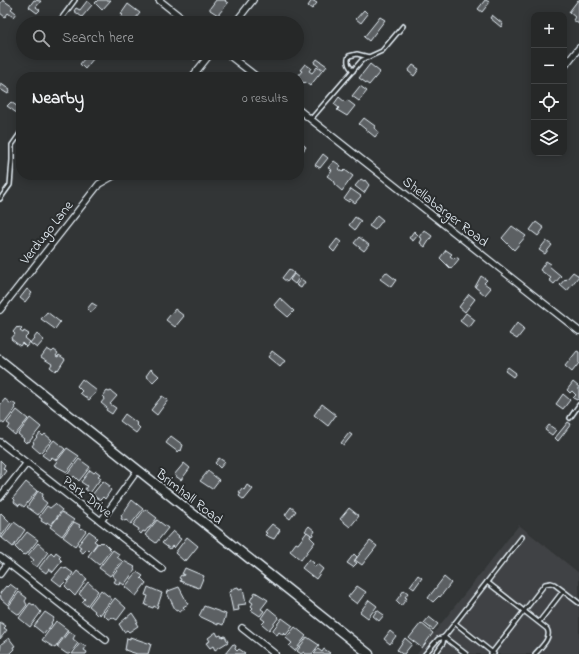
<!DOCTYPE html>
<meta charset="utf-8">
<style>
body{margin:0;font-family:"Indie Flower",sans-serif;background:#2e3030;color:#f1f3f6}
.controls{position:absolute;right:12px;top:12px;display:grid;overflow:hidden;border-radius:8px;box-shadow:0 2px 10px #0003}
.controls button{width:36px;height:36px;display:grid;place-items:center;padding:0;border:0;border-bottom:1px solid #424445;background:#262828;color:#f1f3f6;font:20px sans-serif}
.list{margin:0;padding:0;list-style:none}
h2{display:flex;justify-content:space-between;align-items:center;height:52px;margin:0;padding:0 16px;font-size:17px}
h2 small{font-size:13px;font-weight:400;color:#a4a6a8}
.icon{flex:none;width:22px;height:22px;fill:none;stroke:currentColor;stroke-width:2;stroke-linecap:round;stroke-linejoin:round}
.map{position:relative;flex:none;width:579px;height:654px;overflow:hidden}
.search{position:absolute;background:#262828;box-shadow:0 2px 10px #0003;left:16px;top:16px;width:288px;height:44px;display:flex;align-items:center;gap:10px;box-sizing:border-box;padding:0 14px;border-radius:22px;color:#a4a6a8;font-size:15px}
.panel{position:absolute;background:#262828;box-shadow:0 2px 10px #0003;left:16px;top:72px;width:288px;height:108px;border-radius:16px}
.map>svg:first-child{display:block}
.built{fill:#3f4244}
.building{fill:#5c6063;stroke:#e8f1f8}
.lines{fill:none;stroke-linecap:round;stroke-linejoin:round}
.lane-casing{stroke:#e8f1f8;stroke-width:6}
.street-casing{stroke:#e8f1f8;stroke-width:8}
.secondary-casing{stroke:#e8f1f8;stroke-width:11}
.lane{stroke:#2a2d2e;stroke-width:3}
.street{stroke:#2a2d2e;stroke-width:5.5}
.secondary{stroke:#2a2d2e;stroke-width:8}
.labels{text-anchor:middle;stroke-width:4;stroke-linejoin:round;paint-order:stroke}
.street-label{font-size:14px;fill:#e8f1f8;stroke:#2a2d2e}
</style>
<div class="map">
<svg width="579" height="654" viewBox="0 0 579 654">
<rect width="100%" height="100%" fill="#323536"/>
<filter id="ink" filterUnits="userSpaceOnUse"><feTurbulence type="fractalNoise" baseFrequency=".025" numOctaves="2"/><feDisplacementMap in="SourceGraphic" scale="8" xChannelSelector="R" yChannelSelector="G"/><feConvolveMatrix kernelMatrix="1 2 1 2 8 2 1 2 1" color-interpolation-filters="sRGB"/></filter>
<g filter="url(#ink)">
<polygon class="built" points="519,525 579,573 579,654 417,654"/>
<g class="building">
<polygon points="3,0 13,7 11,9 16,13 13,17 8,13 5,17 0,13 0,4"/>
<polygon points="34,0 41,1 36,7 40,10 37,13 29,7"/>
<polygon points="98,0 111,0 102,10 95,3"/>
<polygon points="216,0 226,0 225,1 228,3 218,15 210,10 210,8"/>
<polygon points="312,0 317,3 312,9 308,6"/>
<polygon points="485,0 490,2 482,12 478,9"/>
<polygon points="578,0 579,0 579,24 573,20 575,17 569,12"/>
<polygon points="87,1 92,5 82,17 74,11 76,8 80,10"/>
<polygon points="128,4 140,13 132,23 126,23 120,18 123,15 121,14"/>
<polygon points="364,10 368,14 361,23 356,19"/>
<polygon points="492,15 503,24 501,27 490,18"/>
<polygon points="380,17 385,20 369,41 364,37"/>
<polygon points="86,53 98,53 85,69 80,64 88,54"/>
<polygon points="189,53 200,53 195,60 188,55"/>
<polygon points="317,59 327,66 324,70 314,63"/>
<polygon points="305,64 311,68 309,71 312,73 317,67 322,71 310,86 305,82 304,83 299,79 299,77 297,77 302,71 300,70"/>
<polygon points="370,64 380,72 369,85 359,78"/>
<polygon points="413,65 419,69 414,76 408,71"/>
<polygon points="0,83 10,90 8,94 0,89"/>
<polygon points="360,86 367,91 359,101 352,96"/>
<polygon points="339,97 345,102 347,100 355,106 347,116 337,110 339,108 334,104"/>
<polygon points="11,102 21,109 18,114 7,106"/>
<polygon points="364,118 375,126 374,128 379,132 375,137 359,124"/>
<polygon points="299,139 301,140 300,142 306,147 299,156"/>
<polygon points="323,154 328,158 320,168 315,165"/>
<polygon points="334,161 341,166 339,169 343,172 345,170 353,176 342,191 334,184 335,182 327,176 332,170 328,168"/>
<polygon points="361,179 364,181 365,180 369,185 364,193 355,186"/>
<polygon points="351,189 361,196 355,203 350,199 349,202 344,199"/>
<polygon points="377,215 383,220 375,230 369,226"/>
<polygon points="355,217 361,221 355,230 349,225"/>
<polygon points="536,222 544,228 538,236 530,230"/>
<polygon points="512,226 526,236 514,250 502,238"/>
<polygon points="424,230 432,236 425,247 420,243 422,239 419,237"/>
<polygon points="414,231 418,235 413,241 409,238"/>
<polygon points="359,237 369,245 364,251 354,243"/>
<polygon points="337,239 341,242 334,252 330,248"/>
<polygon points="546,241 552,245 545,254 539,250"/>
<polygon points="446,250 452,254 450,256 454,259 456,257 459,259 451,269 440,258"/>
<polygon points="546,261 551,264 549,266 561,276 554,284 549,280 551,278 540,270"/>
<polygon points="289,269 294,273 287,282 282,278"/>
<polygon points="386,272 396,280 391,287 380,279"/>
<polygon points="573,272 579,276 567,291 560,285 565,279 566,280"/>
<polygon points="294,274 299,278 295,284 290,280"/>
<polygon points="481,276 487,280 484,283 491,288 485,295 475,287"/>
<polygon points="301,279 305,282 301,288 296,285"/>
<polygon points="27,289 32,293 25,302 20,298"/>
<polygon points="469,294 475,299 465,312 459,307"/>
<polygon points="280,298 294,311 288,317 274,305"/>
<polygon points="92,303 97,306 91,313 87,309"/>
<polygon points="175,309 184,316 175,327 166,320"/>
<polygon points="47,312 60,322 55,329 41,319"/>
<polygon points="466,313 475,320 469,328 460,321"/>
<polygon points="517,323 523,328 522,329 524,330 517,339 509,334"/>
<polygon points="17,327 18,328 19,327 22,329 20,331 23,333 24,331 29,334 25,338 30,342 26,347 22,343 20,346 11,339 15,334 13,332"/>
<polygon points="37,334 44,340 37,348 30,343"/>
<polygon points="47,349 52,352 54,350 58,353 56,356 58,357 59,355 65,359 58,370 57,369 55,371 50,367 52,364 41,357"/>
<polygon points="272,351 285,361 280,367 268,357"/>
<polygon points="577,351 579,352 579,363 572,372 565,366"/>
<polygon points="508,367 516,373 513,377 505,371"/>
<polygon points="151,369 159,376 153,382 146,376"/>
<polygon points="82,379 97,391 89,400 80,393 82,391 77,386"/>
<polygon points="573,382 579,387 579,398 577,400 573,398 576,395 572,391 570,393 567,390"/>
<polygon points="107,391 109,392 111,391 117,396 110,404 116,408 112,414 106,410 107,408 101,403 105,398 103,396"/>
<polygon points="563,394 570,400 563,409 556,404"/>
<polygon points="162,396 168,400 157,415 151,410"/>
<polygon points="5,399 11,404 12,402 16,405 14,407 16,408 4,424 0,421 0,405"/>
<polygon points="322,404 336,415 328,426 314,415"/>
<polygon points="17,410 28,419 15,435 8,429 10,425 7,423"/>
<polygon points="125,414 137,423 136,424 140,428 136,433 120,421"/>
<polygon points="30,418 41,427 29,442 27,441 26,443 23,440 24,439 18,434"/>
<polygon points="568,422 571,424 558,441 555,438"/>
<polygon points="549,425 556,430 552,435 545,430"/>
<polygon points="40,433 43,436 45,434 52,440 40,453 32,446 34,443 33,442"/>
<polygon points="349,433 352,435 344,445 341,443"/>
<polygon points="171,436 183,445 181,451 180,450 178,452 166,443"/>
<polygon points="54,440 65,449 56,460 52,457 49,460 42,455"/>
<polygon points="67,448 79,456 67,472 54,465"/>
<polygon points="219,458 225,462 220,468 215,463"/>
<polygon points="79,459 90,467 79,481 74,476 72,479 67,475"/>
<polygon points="0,460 5,465 3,468 6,471 0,479"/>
<polygon points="184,463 190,468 181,480 174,475"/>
<polygon points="90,470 94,473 96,471 100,474 98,476 101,478 90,493 85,489 87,486 81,482"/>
<polygon points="208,471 219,480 212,489 200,481"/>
<polygon points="103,481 110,486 109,488 111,490 105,499 103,497 100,500 92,495"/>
<polygon points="26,482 37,491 24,507 20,504 19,506 14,502 15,500 13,498"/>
<polygon points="247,485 253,489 244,500 239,496 241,493 239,492 242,488 244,490"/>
<polygon points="38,491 43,494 42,499 47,503 38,515 27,507"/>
<polygon points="132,500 143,509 131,524 126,520 125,521 121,519 122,517 121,516"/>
<polygon points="55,504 62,510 51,525 47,522 46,524 41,521 42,519 39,517 47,506 50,508"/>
<polygon points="291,507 296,511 290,519 285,515"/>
<polygon points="349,508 359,516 350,527 340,519"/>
<polygon points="145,509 157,518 149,528 148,528 145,532 143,531 141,534 138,531 139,529 133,525"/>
<polygon points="62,512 74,520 62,536 50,527"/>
<polygon points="1,513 11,523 0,538 0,514"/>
<polygon points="157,520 168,528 156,543 145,535"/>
<polygon points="14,522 25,530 13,547 2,538"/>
<polygon points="74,522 80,525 79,527 81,529 82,528 86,531 75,546 63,537"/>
<polygon points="272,524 280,530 274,539 265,535 267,533 265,532"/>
<polygon points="309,526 315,531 312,536 305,531"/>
<polygon points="89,531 96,536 95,537 97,538 94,541 97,543 92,550 91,549 89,551 87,549 83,553 79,550 81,547 78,545"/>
<polygon points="173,531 179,536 178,537 181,539 174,548 172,546 170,549 162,543"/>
<polygon points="27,532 38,540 26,555 24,554 23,555 15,547"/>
<polygon points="307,532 311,535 310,537 315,542 301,560 290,551 296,543 298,544"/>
<polygon points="187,537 198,546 186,561 185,559 184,561 175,553"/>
<polygon points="370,541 377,546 362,565 355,560"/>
<polygon points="101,542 102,543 103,542 111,550 99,565 88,556 98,543 99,544"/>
<polygon points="38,543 48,552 37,567 31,563 34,560 28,555"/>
<polygon points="113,550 119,554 117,557 122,561 110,576 99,568"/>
<polygon points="51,552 54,555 56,552 61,556 59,558 62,561 53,572 49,569 46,573 39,568"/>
<polygon points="354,554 357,557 354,561 357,563 353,567 347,563"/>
<polygon points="309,559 314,563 312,565 315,567 317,564 323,569 316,579 302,568"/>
<polygon points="124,561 135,567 134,568 135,570 124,585 120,582 119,585 114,582 116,579 112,576"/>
<polygon points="62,567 65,569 66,568 73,573 68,581 67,580 61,586 52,579"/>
<polygon points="185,568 204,576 199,588 180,581 181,579 179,578 181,575 183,576 184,574 182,574"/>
<polygon points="77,571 87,579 75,596 65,586"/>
<polygon points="137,572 143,576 141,578 146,583 136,596 125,587"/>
<polygon points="418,575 422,578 414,589 410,586"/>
<polygon points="444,577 451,583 440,597 439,596 433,602 428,598"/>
<polygon points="88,582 98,591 87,606 82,602 85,599 79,594"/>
<polygon points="10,584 18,590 8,605 1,599 0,593 6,586 7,587"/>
<polygon points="357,586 366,592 357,604 348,597"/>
<polygon points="148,587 162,593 157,608 154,606 153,608 145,605 148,596 145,595"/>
<polygon points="179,587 188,604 183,607 185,609 179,612 178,610 176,611 167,593 168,592 168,591"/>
<polygon points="238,587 239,589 243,588 246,604 238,605 239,610 233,611 229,592 232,591 231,589"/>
<polygon points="101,590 112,599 100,615 99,613 97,615 94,612 95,611 89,606"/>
<polygon points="404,590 408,593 405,597 407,598 401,606 396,601"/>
<polygon points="19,592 27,598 25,601 27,605 19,615 8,607"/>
<polygon points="255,592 268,600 261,609 264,611 260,616 251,610 253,608 251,606 253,603 250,601"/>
<polygon points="115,598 126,608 117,620 112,617 110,619 108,619 103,614"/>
<polygon points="369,600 377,606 368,618 360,612"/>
<polygon points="30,603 33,605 34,604 41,612 30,627 19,618"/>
<polygon points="204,606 226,614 223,625 218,623 218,625 199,616"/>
<polygon points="268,608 279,617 269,630 262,624 265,621 261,618"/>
<polygon points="377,610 384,615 379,621 373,616"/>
<polygon points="45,612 54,618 51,623 52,624 44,634 34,626"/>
<polygon points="132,613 138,622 136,623 138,626 129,632 127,630 124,632 119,624"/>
<polygon points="429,617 438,624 433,630 424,623"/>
<polygon points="282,618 293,626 286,635 284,633 283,635 279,632 277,635 272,631"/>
<polygon points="56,621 68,630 55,648 42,640"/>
<polygon points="0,622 6,626 4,628 7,630 0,639"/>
<polygon points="421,623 433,633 422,648 409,638"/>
<polygon points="295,627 306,636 295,651 289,646 292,643 286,638"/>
<polygon points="69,631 75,635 73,639 78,643 73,650 69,654 67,654 57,647"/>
<polygon points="390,631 396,636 390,644 384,639"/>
<polygon points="216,632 218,636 221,635 222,637 225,636 228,642 215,650 213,646 210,648 206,643 210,641 208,638"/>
<polygon points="130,637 151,644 148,654 137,654 125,650 127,638 130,639"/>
<polygon points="307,637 319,645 312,654 306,654 304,652 301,654 297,651"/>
<polygon points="9,638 15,646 13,647 14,649 9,654 0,654 1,644"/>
<polygon points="405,638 412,644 404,654 402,654 397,650"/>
<polygon points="80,643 86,647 84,650 87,652 86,654 72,654"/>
<polygon points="233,644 236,646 235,649 237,651 239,649 245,653 244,654 225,654"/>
<polygon points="318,649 322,652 324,649 330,653 329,654 314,654"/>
</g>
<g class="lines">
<g class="lane-casing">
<g id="lane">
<polyline points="58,23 75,0"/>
<path d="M 353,71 C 349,66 346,62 349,56 L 357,54 L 369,57"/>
<polyline points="311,119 362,60 382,51 403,26"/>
<polyline points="0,199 10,185 12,160 12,145 21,132"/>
<polyline points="570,418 579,405"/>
<path d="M 487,582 L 547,629 C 552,638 541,647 535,654"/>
<polyline points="539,622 563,591"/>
<polyline points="455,623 494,654"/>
<polyline points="444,637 466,654"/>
<polyline points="425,654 438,639 444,637 522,537"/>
<polyline points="435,654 443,643 444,637"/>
<polyline points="491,654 545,584 551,583 554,584 579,603"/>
</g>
</g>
<g class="street-casing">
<g id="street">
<polyline points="159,0 188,23"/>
<polyline points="235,23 253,0"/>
<polyline points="226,53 257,77"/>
<polyline points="564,67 579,48"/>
<polyline points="192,77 211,53"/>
<polyline points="299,110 579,331"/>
<polyline points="0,310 99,184 115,175"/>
<polyline points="0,442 162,569"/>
<polyline points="0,497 27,463"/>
<polyline points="101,521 137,471"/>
<polyline points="0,557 106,640"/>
<polyline points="0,574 8,563"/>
<polyline points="242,628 275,654"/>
</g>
</g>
<g class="secondary-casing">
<polyline id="secondary" points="0,360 369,654"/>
</g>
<use href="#lane" class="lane"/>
<use href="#street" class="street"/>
<use href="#secondary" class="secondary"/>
</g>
</g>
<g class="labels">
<g class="street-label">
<text transform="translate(446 211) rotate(38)" y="5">Shellabarger Road</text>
<text transform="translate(46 232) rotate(-52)" y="5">Verdugo Lane</text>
<text transform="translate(88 496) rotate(38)" y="5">Park Drive</text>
<text transform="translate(190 496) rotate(38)" y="5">Brimhall Road</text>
</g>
</g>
</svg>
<div class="controls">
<button>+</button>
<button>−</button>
<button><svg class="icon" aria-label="locate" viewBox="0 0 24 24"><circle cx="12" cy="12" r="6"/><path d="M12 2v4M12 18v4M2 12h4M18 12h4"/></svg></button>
<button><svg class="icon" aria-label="layers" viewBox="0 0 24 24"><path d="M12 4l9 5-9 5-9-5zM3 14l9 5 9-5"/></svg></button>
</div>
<div class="search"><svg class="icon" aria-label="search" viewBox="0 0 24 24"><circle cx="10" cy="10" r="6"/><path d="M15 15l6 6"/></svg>Search here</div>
<section class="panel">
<h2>Nearby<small>0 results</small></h2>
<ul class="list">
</ul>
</section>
</div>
